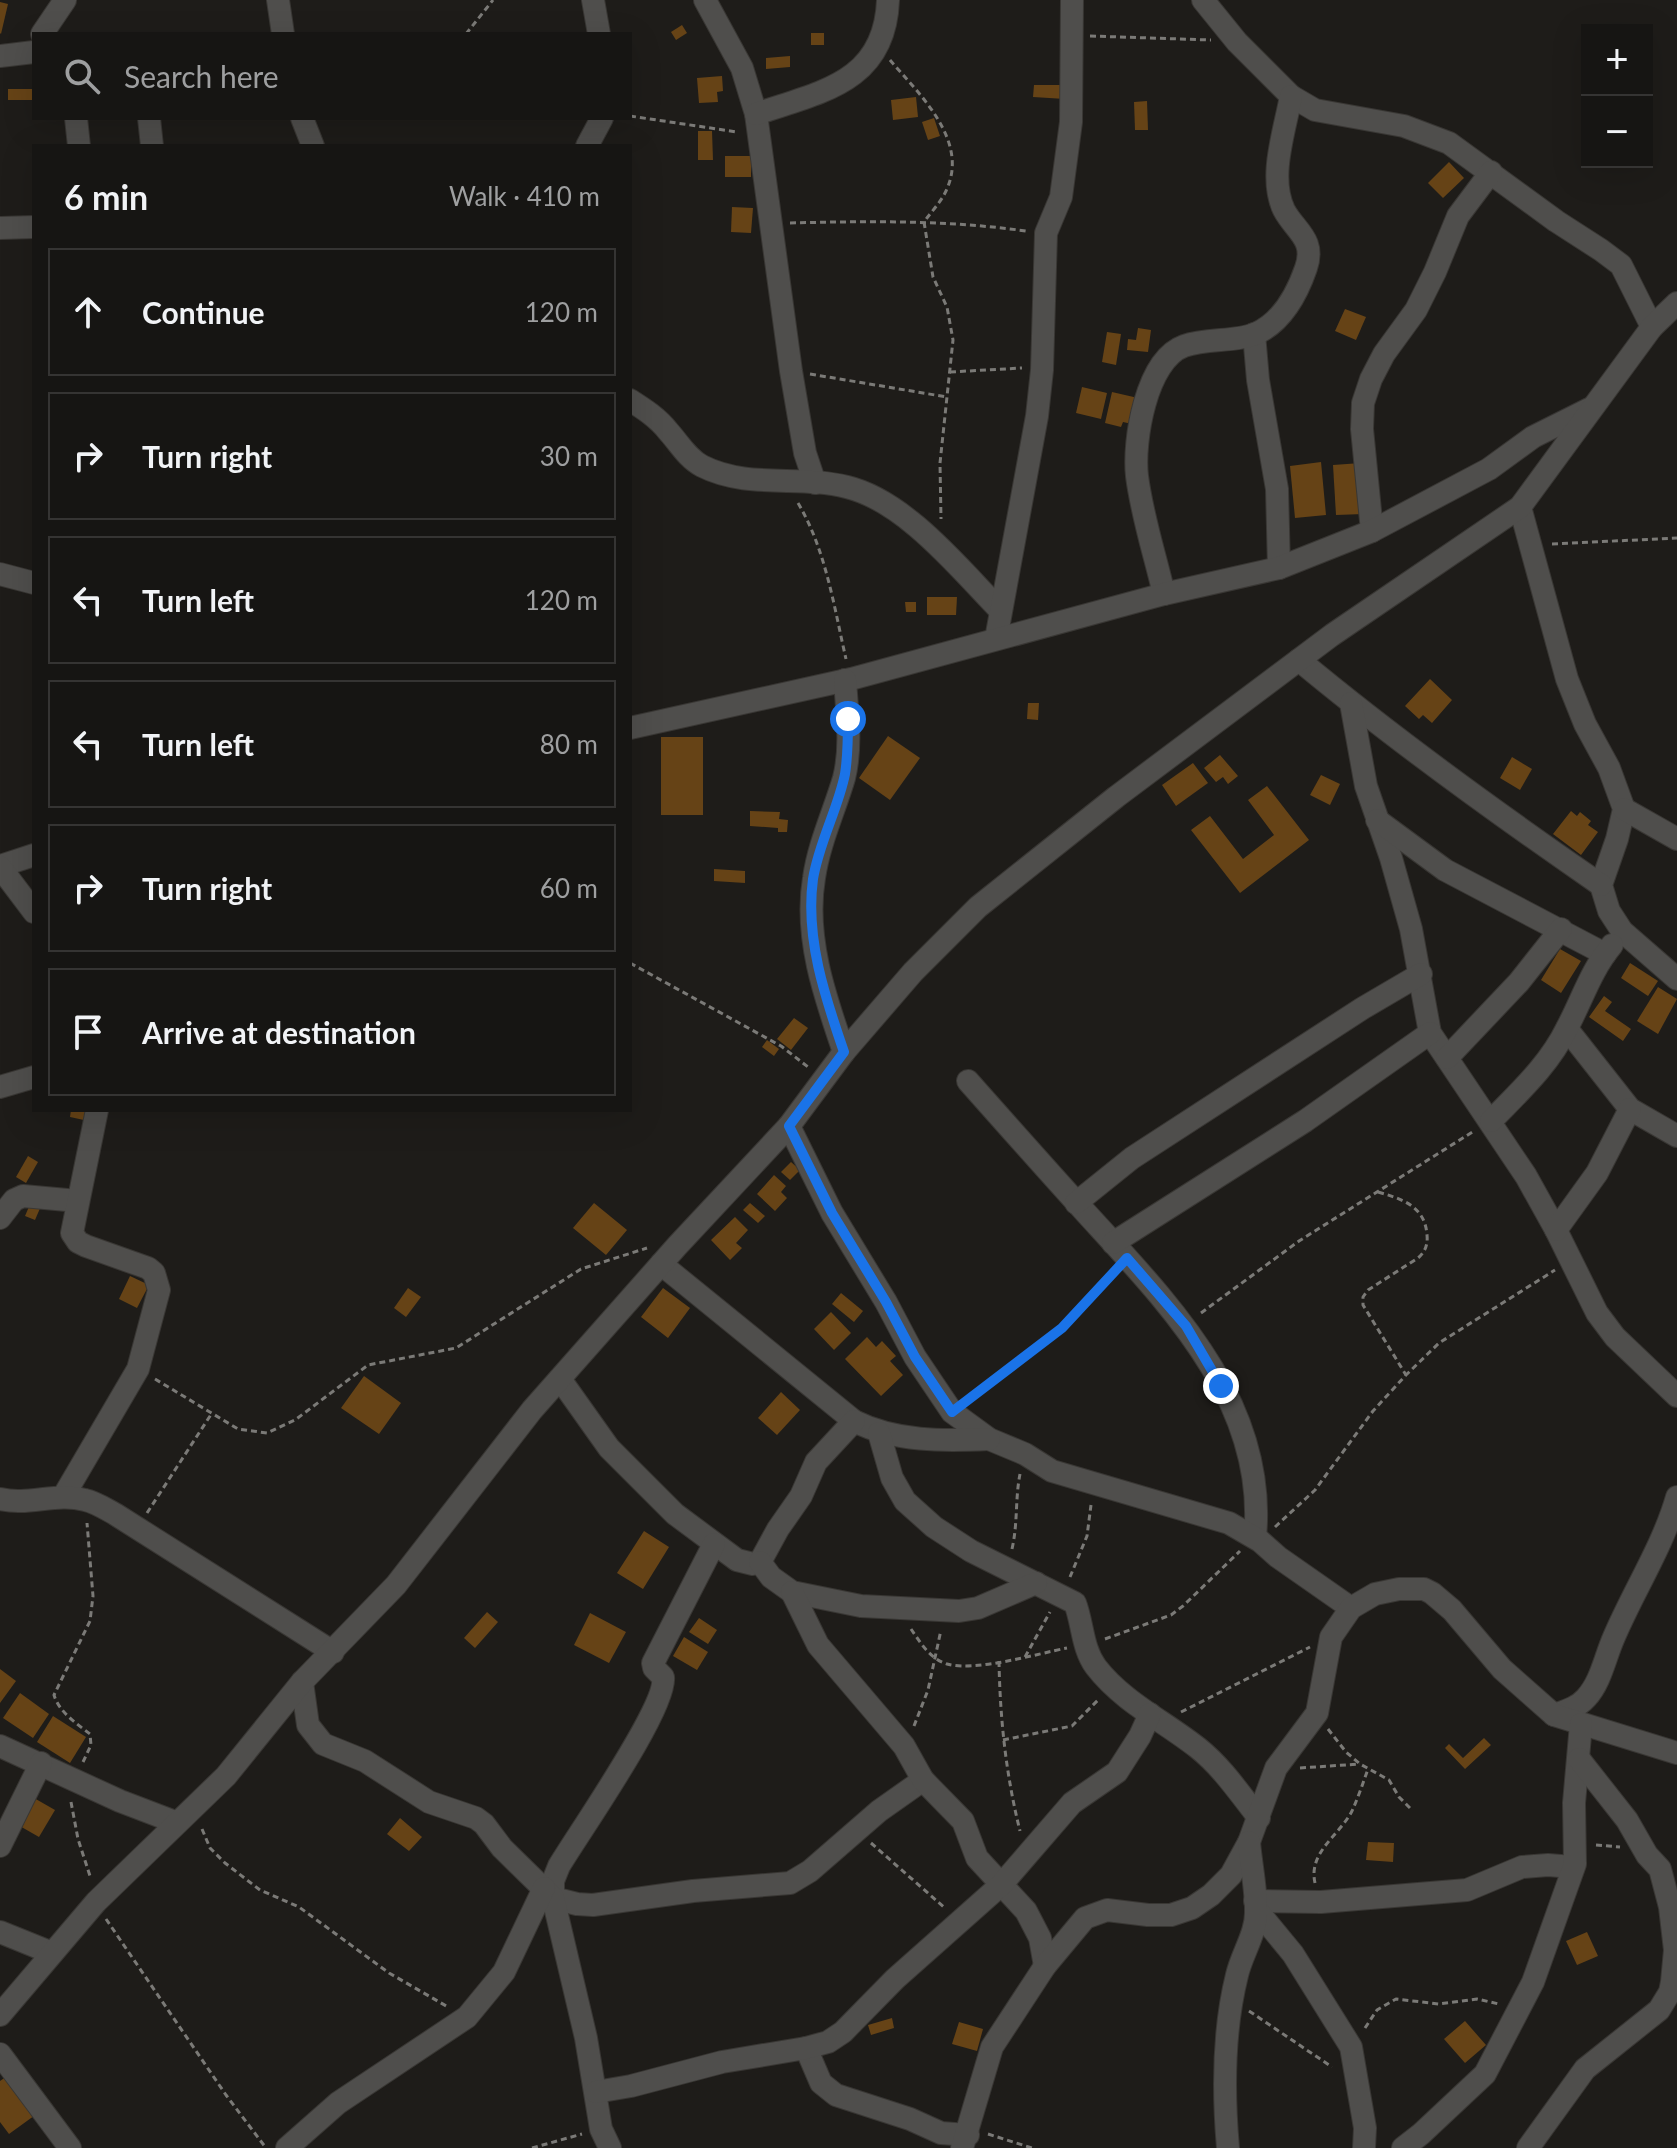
<!DOCTYPE html>
<meta charset="utf-8">
<style>
body{margin:0;font-family:Lato,sans-serif;background:#232221;color:#f1f3f6}
.controls{position:absolute;right:24px;top:24px;display:grid;overflow:hidden;border-radius:0px;box-shadow:0 8px 32px #0002}
.controls button{width:72px;height:72px;display:grid;place-items:center;padding:0;border:0;border-bottom:2px solid #353433;background:#161513;color:#f1f3f6;font:40px sans-serif}
.stop{position:absolute;width:24px;height:24px;margin:-18px;border:6px solid #1a73e8;border-radius:50%;background:#fff}
.stop.end{background:#1a73e8;border-color:#fff;box-shadow:0 2px 8px #0008}
.list{margin:0;padding:0;list-style:none}
h2{display:flex;justify-content:space-between;align-items:center;height:104px;margin:0;padding:0 32px;font-size:34px}
h2 small{font-size:26px;font-weight:400;color:#9e9fa0}
.list li{display:grid;grid-template-columns:52px 1fr auto;gap:24px;align-items:center;box-sizing:border-box;height:128px;margin:0 16px 16px;padding:0 16px;border:2px solid #353433;border-radius:0px}
.list b{display:block;font-size:30px;white-space:nowrap}
.list em{font-size:26px;font-style:normal;color:#9e9fa0}
.icon{flex:none;width:44px;height:44px;fill:none;stroke:currentColor;stroke-width:2;stroke-linecap:round;stroke-linejoin:round}
.map{position:relative;flex:none;width:1677px;height:2148px;overflow:hidden}
.search{position:absolute;background:#161513;box-shadow:0 8px 32px #0002;left:32px;top:32px;width:600px;height:88px;display:flex;align-items:center;gap:20px;box-sizing:border-box;padding:0 28px;border-radius:0px;color:#9e9fa0;font-size:30px}
.panel{position:absolute;background:#161513;box-shadow:0 8px 32px #0002;left:32px;top:144px;width:600px;height:968px;border-radius:0px}
.map>svg:first-child{display:block}
.building{fill:#664316}
.lines{fill:none;stroke-linecap:round;stroke-linejoin:round}
.minor-casing{stroke:#393734;stroke-width:24}
.path{stroke:#7b7a77;stroke-width:3;stroke-dasharray:6 4;stroke-linecap:butt}
.minor{stroke:#4f4e4c;stroke-width:22}
.route{stroke:#1a73e8;stroke-width:10}
</style>
<div class="map">
<svg width="1677" height="2148" viewBox="0 0 1677 2148">
<rect width="100%" height="100%" fill="#1e1c19"/>
<g class="building">
<polygon points="0,2 8,4 1,34 0,33"/>
<polygon points="682,25 687,33 676,40 671,32"/>
<rect x="811" y="33" width="13" height="12"/>
<polygon points="790,56 790,67 766,69 766,58"/>
<polygon points="722,76 723,91 717,92 718,102 699,103 697,78"/>
<polygon points="1034,85 1066,85 1065,99 1033,97"/>
<rect x="8" y="89" width="25" height="11"/>
<polygon points="916,97 918,117 893,120 891,100"/>
<polygon points="1147,101 1148,130 1135,130 1134,102"/>
<polygon points="934,118 940,136 928,140 922,122"/>
<polygon points="698,131 712,131 713,160 698,160"/>
<rect x="725" y="156" width="26" height="21"/>
<polygon points="1449,162 1464,178 1443,198 1428,183"/>
<polygon points="732,207 753,208 751,233 731,232"/>
<polygon points="1345,309 1366,317 1356,340 1335,331"/>
<polygon points="1138,328 1151,330 1148,352 1127,350 1128,339 1136,340"/>
<polygon points="1107,332 1121,334 1116,365 1102,362"/>
<polygon points="1082,387 1107,393 1101,419 1076,413"/>
<polygon points="1112,392 1138,398 1132,424 1123,422 1121,427 1105,423"/>
<polygon points="1321,462 1326,515 1295,518 1290,466"/>
<polygon points="1361,463 1364,514 1336,515 1333,465"/>
<polygon points="927,597 957,597 956,615 927,615"/>
<polygon points="905,602 916,602 916,612 906,612"/>
<polygon points="1430,679 1452,700 1432,723 1423,715 1419,719 1405,706"/>
<polygon points="1028,703 1039,703 1038,720 1027,719"/>
<polygon points="888,736 920,758 890,800 859,778"/>
<rect x="661" y="737" width="42" height="78"/>
<polygon points="1220,755 1238,776 1228,784 1223,777 1216,782 1204,768"/>
<polygon points="1512,757 1532,769 1520,790 1500,778"/>
<polygon points="1193,763 1208,783 1176,806 1162,785"/>
<polygon points="1321,775 1340,784 1330,805 1310,795"/>
<polygon points="1267,786 1309,840 1240,893 1191,830 1210,816 1243,859 1274,835 1248,800"/>
<polygon points="750,811 780,812 779,819 788,820 787,832 778,832 778,828 750,826"/>
<polygon points="1571,811 1577,816 1580,812 1591,821 1588,825 1598,832 1581,855 1553,834"/>
<polygon points="714,869 745,871 745,883 714,881"/>
<polygon points="1560,949 1581,961 1561,993 1541,980"/>
<polygon points="1630,963 1658,981 1648,996 1621,978"/>
<polygon points="1658,987 1677,999 1658,1034 1637,1021"/>
<polygon points="1604,996 1612,1002 1605,1011 1631,1029 1623,1041 1589,1017"/>
<polygon points="794,1018 808,1028 791,1050 777,1039"/>
<polygon points="767,1040 779,1049 774,1056 762,1047"/>
<polygon points="71,1110 96,1110 93,1122 70,1117"/>
<polygon points="28,1156 38,1162 26,1183 16,1177"/>
<polygon points="791,1162 800,1170 790,1180 781,1172"/>
<polygon points="774,1175 786,1186 781,1192 787,1198 775,1211 757,1194"/>
<polygon points="31,1202 41,1206 35,1220 25,1216"/>
<polygon points="594,1203 627,1230 606,1255 573,1228"/>
<polygon points="750,1203 765,1216 758,1223 743,1210"/>
<polygon points="735,1217 748,1230 736,1243 742,1248 730,1260 711,1240"/>
<polygon points="130,1276 149,1285 137,1308 119,1299"/>
<polygon points="408,1288 421,1297 406,1317 394,1308"/>
<polygon points="663,1288 690,1308 668,1338 641,1317"/>
<polygon points="841,1293 863,1311 854,1322 832,1304"/>
<polygon points="831,1312 851,1333 834,1350 814,1329"/>
<polygon points="867,1337 876,1347 882,1341 896,1356 890,1361 903,1375 881,1396 845,1359"/>
<polygon points="364,1376 401,1403 379,1434 341,1408"/>
<polygon points="781,1392 800,1410 777,1435 758,1418"/>
<polygon points="644,1531 669,1547 643,1589 617,1573"/>
<polygon points="487,1612 498,1622 475,1648 464,1638"/>
<polygon points="590,1613 626,1632 609,1663 574,1645"/>
<polygon points="699,1618 717,1630 708,1644 689,1632"/>
<polygon points="684,1637 708,1652 697,1670 673,1656"/>
<polygon points="0,1669 16,1681 0,1703"/>
<polygon points="20,1693 49,1714 33,1738 3,1718"/>
<polygon points="53,1716 86,1737 70,1763 37,1742"/>
<polygon points="1484,1738 1491,1745 1465,1769 1445,1748 1449,1744 1463,1758"/>
<polygon points="34,1798 55,1810 39,1837 18,1825"/>
<polygon points="400,1818 422,1837 409,1851 387,1834"/>
<polygon points="1368,1842 1394,1843 1393,1862 1366,1860"/>
<polygon points="1587,1932 1598,1956 1577,1965 1566,1941"/>
<polygon points="892,2018 894,2028 871,2035 868,2025"/>
<polygon points="1465,2021 1486,2045 1465,2063 1444,2039"/>
<polygon points="959,2022 983,2029 977,2051 952,2044"/>
<polygon points="10,2074 38,2113 9,2134 0,2122 0,2081"/>
</g>
<g class="lines">
<g class="minor-casing">
<g id="minor">
<polyline points="278,0 283,34"/>
<polyline points="593,0 599,34"/>
<polyline points="705,0 742,68 756,114 791,371 805,453 815,483"/>
<polyline points="1203,0 1237,42 1291,96 1315,110 1404,126 1449,143 1556,221 1601,250 1621,265 1652,327"/>
<polyline points="42,34 65,0"/>
<polyline points="0,56 34,52"/>
<path d="M 756,114 C 820,92 885,83 888,0"/>
<polyline points="76,118 79,146"/>
<polyline points="149,118 152,146"/>
<polyline points="302,118 313,146"/>
<polyline points="587,146 602,118"/>
<polyline points="0,228 34,227"/>
<polyline points="1254,334 1258,380 1277,489 1279,568"/>
<path d="M 630,400 C 644,409 658,418 668,431 C 679,443 687,458 702,466 C 747,489 800,475 847,487 C 905,501 959,568 999,609"/>
<polyline points="1520,507 1567,679 1585,724 1609,768 1624,809 1617,839 1601,885 1609,911 1622,931 1677,979"/>
<polyline points="1372,531 1362,429 1363,403 1371,379 1384,354 1416,310 1435,272 1458,216 1491,172"/>
<polyline points="0,574 34,583"/>
<path d="M 1164,594 C 1155,555 1142,516 1137,476 C 1133,441 1146,360 1184,346 C 1206,338 1236,342 1255,334 C 1281,323 1297,294 1306,268 C 1316,239 1295,231 1284,210 C 1268,177 1285,130 1291,96"/>
<polyline points="996,639 1037,416 1042,370 1046,233 1061,197 1071,122 1072,0"/>
<path d="M 1299,660 C 1395,740 1498,814 1601,885"/>
<polyline points="1351,703 1366,786 1391,858 1411,929 1430,1033 1526,1176 1556,1230 1597,1313 1615,1337 1677,1396"/>
<polyline points="630,728 851,679 1164,594 1279,568 1372,531 1489,469 1533,437 1589,409"/>
<polyline points="1624,809 1677,839"/>
<polyline points="1377,820 1445,870 1605,954"/>
<polyline points="0,866 34,855"/>
<polyline points="0,867 34,912"/>
<polyline points="1567,1029 1630,1109 1677,1136"/>
<path d="M 844,1052 C 825,997 804,937 814,878 C 819,843 834,812 844,778 C 852,746 847,712 845,680"/>
<polyline points="1447,1058 1519,982 1561,929"/>
<path d="M 968,1081 C 1007,1125 1046,1169 1086,1213 C 1169,1304 1268,1403 1255,1537"/>
<polyline points="0,1087 34,1077"/>
<path d="M 1491,1121 C 1519,1092 1549,1065 1567,1028 C 1582,1000 1591,970 1612,945"/>
<polyline points="789,1126 832,1213 886,1302 915,1357 952,1412 989,1439 1025,1454 1052,1471 1229,1523 1260,1541 1278,1557 1351,1608"/>
<polyline points="1076,1203 1132,1158 1363,1008 1421,974"/>
<polyline points="0,1218 14,1200 23,1196 78,1201"/>
<polyline points="1556,1230 1597,1173 1630,1109"/>
<polyline points="1113,1243 1305,1121 1430,1033"/>
<path d="M 661,1264 L 854,1421 C 896,1442 943,1441 989,1439"/>
<polyline points="560,1379 609,1448 675,1514 737,1560 753,1564 760,1562 778,1529 801,1496 816,1462 854,1421"/>
<path d="M 879,1433 L 892,1478 L 905,1501 L 934,1527 L 971,1551 L 1075,1603 C 1083,1624 1082,1648 1096,1667 C 1123,1702 1164,1721 1198,1748 C 1222,1767 1240,1794 1259,1818"/>
<polyline points="63,1497 138,1369 159,1290 154,1273 148,1268 86,1246 78,1242 72,1233 97,1110"/>
<path d="M 0,1499 C 28,1506 57,1492 85,1500 C 95,1502 106,1509 115,1514 L 333,1652"/>
<path d="M 714,1544 L 653,1663 L 654,1668 L 663,1677 C 668,1706 578,1834 559,1866 L 553,1881 L 553,1898 L 577,1904 L 593,1905 L 693,1891 L 790,1883 L 810,1871 L 879,1811 L 923,1780"/>
<polyline points="760,1562 771,1577 792,1592 861,1606 959,1611 978,1608 1036,1583"/>
<polyline points="792,1592 818,1645 904,1746 923,1780 963,1821 977,1858 1026,1911 1040,1938 1045,1966"/>
<polyline points="302,1682 308,1725 323,1744 365,1761 429,1802 476,1818 484,1824 502,1848 553,1898 586,2038 601,2129 610,2148"/>
<path d="M 1554,1715 C 1565,1711 1577,1708 1586,1698 C 1601,1682 1605,1657 1614,1637 C 1634,1590 1663,1546 1677,1497"/>
<polyline points="0,1746 120,1801 175,1822"/>
<polyline points="0,1846 41,1763"/>
<polyline points="1255,1901 1321,1902 1467,1890 1522,1867 1548,1865 1573,1867"/>
<polyline points="1256,1909 1293,1954 1351,2047 1365,2128 1364,2148"/>
<polyline points="0,1932 52,1953"/>
<polyline points="0,2015 96,1902 226,1776 302,1682 396,1585 532,1410 677,1246 789,1126 844,1052 913,972 978,907 1116,797 1332,635 1520,507 1652,327 1677,303"/>
<polyline points="806,2048 821,2083 836,2095 910,2119 941,2133 968,2135"/>
<polyline points="0,2054 70,2148"/>
<polyline points="596,2092 631,2086 722,2062 806,2048 828,2042 843,2032 895,1979 1002,1884 1072,1803 1117,1772 1140,1736 1150,1714"/>
<polyline points="287,2148 338,2103 467,2017 504,1972 544,1888"/>
<polyline points="962,2148 992,2047 1045,1966 1085,1918 1107,1910 1148,1915 1171,1915 1192,1908 1211,1895 1231,1875 1249,1842 1276,1768 1317,1713 1331,1637 1351,1608 1375,1594 1399,1589 1424,1589 1432,1593 1452,1610 1502,1669 1554,1715 1677,1753"/>
<path d="M 1228,2148 C 1223,2091 1223,2031 1237,1975 C 1242,1953 1257,1933 1256,1910 C 1256,1888 1251,1865 1249,1842"/>
<polyline points="1403,2148 1421,2134 1485,2074 1533,1982 1575,1864 1574,1803 1581,1724"/>
<polyline points="1528,2148 1585,2069 1659,2010 1670,1992 1672,1982 1675,1950 1670,1907 1660,1869 1647,1855 1627,1820 1579,1759"/>
</g>
</g>
<g class="path">
<polyline points="466,34 493,0"/>
<polyline points="1090,36 1211,40"/>
<path d="M 890,60 C 920,95 970,141 946,191 C 941,202 931,212 924,222 L 933,277 L 947,307 L 953,340 L 940,463 L 941,519"/>
<polyline points="630,116 737,132"/>
<path d="M 790,223 C 869,221 947,220 1026,231"/>
<polyline points="950,372 1022,368"/>
<polyline points="810,374 947,397"/>
<path d="M 798,503 C 826,550 834,607 846,659"/>
<polyline points="1552,544 1677,538"/>
<polyline points="630,963 781,1046 808,1067"/>
<path d="M 1378,1192 C 1402,1199 1425,1206 1427,1235 C 1428,1245 1425,1252 1418,1258 L 1368,1290 L 1363,1297 L 1363,1305 L 1406,1375"/>
<polyline points="1201,1313 1299,1241 1474,1131"/>
<polyline points="155,1379 238,1429 267,1433 295,1420 368,1365 456,1348 581,1269 647,1248"/>
<polyline points="970,1399 1062,1328 1114,1273"/>
<polyline points="147,1513 212,1413"/>
<polyline points="1275,1527 1315,1490 1373,1411 1406,1375 1439,1343 1555,1270"/>
<path d="M 1012,1549 C 1018,1523 1015,1499 1020,1474"/>
<polyline points="1070,1577 1087,1536 1091,1505"/>
<path d="M 911,1629 C 920,1642 930,1659 947,1664 C 976,1672 1036,1654 1067,1648"/>
<polyline points="1105,1639 1171,1615 1183,1606 1240,1551"/>
<polyline points="1025,1657 1050,1612"/>
<path d="M 999,1661 C 1000,1719 1006,1775 1020,1831"/>
<polyline points="1181,1712 1310,1647"/>
<polyline points="914,1726 928,1690 941,1630"/>
<polyline points="1328,1729 1346,1752 1360,1764 1389,1780 1399,1797 1410,1808"/>
<polyline points="1003,1740 1072,1726 1099,1699"/>
<path d="M 83,1762 L 91,1745 L 90,1734 C 77,1724 59,1712 54,1695 L 90,1621 L 93,1596 L 87,1523"/>
<polyline points="1300,1768 1360,1764"/>
<polyline points="71,1802 78,1839 91,1879"/>
<polyline points="202,1829 210,1848 225,1863 260,1890 299,1907 389,1973 448,2007"/>
<polyline points="871,1843 946,1909"/>
<polyline points="1596,1845 1620,1847"/>
<path d="M 1315,1883 C 1308,1852 1339,1836 1352,1811 C 1358,1798 1363,1783 1368,1769"/>
<polyline points="106,1919 226,2095 266,2148"/>
<polyline points="1249,2011 1332,2067"/>
<polyline points="1365,2028 1377,2010 1396,1999 1439,2004 1477,1999 1499,2004"/>
<polyline points="988,2134 1032,2148"/>
<polyline points="532,2148 582,2134"/>
</g>
<use href="#minor" class="minor"/>
</g>
<g class="lines">
<path class="route" d="M 848,719 C 848,737 848,755 845,774 C 838,809 819,842 813,879 C 805,938 825,997 844,1052 L 789,1126 L 832,1213 L 886,1302 L 915,1357 L 952,1412 L 1062,1328 L 1127,1258 L 1186,1326 L 1221,1386"/>
</g>
</svg>
<div class="controls">
<button>+</button>
<button>−</button>
</div>
<div class="stop" style="left:848px;top:719px"></div>
<div class="stop end" style="left:1221px;top:1386px"></div>
<div class="search"><svg class="icon" aria-label="search" viewBox="0 0 24 24"><circle cx="10" cy="10" r="6"/><path d="M15 15l6 6"/></svg>Search here</div>
<section class="panel">
<h2>6 min<small>Walk · 410 m</small></h2>
<ul class="list">
<li><svg class="icon" aria-label="ahead" viewBox="0 0 24 24"><path d="M12 20V5M6 11l6-6 6 6"/></svg><div><b>Continue</b></div><em>120 m</em></li>
<li><svg class="icon" aria-label="right" viewBox="0 0 24 24"><path d="M7 20v-9h11M14 6l5 5-5 5"/></svg><div><b>Turn right</b></div><em>30 m</em></li>
<li><svg class="icon" aria-label="left" viewBox="0 0 24 24"><path d="M17 20v-9H6M10 6l-5 5 5 5"/></svg><div><b>Turn left</b></div><em>120 m</em></li>
<li><svg class="icon" aria-label="left" viewBox="0 0 24 24"><path d="M17 20v-9H6M10 6l-5 5 5 5"/></svg><div><b>Turn left</b></div><em>80 m</em></li>
<li><svg class="icon" aria-label="right" viewBox="0 0 24 24"><path d="M7 20v-9h11M14 6l5 5-5 5"/></svg><div><b>Turn right</b></div><em>60 m</em></li>
<li><svg class="icon" aria-label="arrive" viewBox="0 0 24 24"><path d="M6 21V4h12l-3 4 3 4H6"/></svg><div><b>Arrive at destination</b></div></li>
</ul>
</section>
</div>
